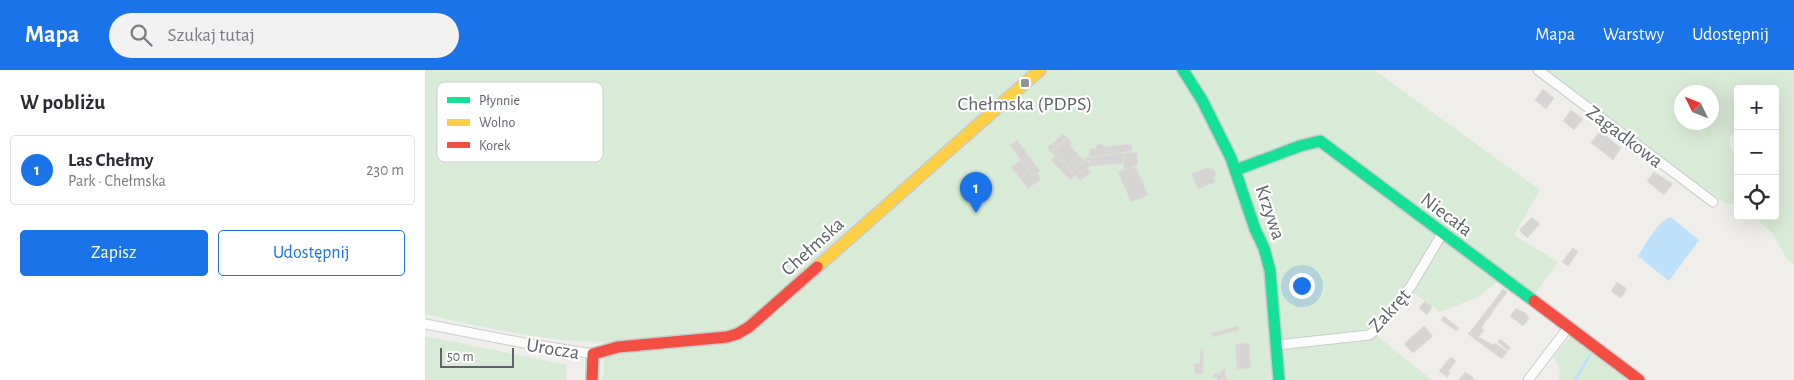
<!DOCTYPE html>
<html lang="pl">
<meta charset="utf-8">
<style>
body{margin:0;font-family:"Alegreya Sans",sans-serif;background:#f2f2f3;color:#2b2b33}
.controls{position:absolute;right:15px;top:15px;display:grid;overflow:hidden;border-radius:5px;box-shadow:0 5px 20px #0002}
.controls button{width:45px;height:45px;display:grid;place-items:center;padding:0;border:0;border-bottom:1px solid #e1e1e2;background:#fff;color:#2b2b33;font:25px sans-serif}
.compass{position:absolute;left:1249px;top:15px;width:45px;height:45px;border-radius:50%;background:#fff;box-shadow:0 5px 20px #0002;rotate:313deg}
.scale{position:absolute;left:15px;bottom:12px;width:74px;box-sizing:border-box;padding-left:5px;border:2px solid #5f6368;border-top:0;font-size:14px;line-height:18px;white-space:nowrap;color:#5f6368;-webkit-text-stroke:4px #fff;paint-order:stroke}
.you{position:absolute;left:876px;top:215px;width:18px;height:18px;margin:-12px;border:4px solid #fff;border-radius:50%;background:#1a73e8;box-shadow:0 0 0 8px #1a73e833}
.badge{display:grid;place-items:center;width:32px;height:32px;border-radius:50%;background:#1a73e8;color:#fff;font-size:16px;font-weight:700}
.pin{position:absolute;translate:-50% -41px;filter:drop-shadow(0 1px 2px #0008)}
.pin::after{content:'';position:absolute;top:26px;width:18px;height:15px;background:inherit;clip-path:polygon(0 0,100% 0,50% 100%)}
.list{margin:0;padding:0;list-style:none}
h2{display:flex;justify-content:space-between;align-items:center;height:65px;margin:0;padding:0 20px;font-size:21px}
h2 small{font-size:16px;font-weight:400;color:#7c7c81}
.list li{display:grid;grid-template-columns:32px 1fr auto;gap:15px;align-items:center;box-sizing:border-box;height:70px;margin:0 10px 10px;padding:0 10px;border:1px solid #e1e1e2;border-radius:5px}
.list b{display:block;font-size:19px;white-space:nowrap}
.list p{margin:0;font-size:16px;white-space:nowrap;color:#7c7c81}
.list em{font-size:16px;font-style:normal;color:#7c7c81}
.actions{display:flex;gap:10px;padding:15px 20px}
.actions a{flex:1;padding:11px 0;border:1px solid #1a73e8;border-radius:5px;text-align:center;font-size:18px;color:#1a73e8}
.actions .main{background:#1a73e8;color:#fff}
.icon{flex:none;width:28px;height:28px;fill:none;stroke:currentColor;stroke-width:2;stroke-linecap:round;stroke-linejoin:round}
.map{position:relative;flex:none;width:1369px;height:310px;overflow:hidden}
header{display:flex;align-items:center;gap:30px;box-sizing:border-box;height:70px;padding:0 25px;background:#1a73e8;color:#fff}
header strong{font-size:24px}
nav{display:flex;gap:28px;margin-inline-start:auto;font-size:18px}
.search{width:350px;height:45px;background:#f2f2f3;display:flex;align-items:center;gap:12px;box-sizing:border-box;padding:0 18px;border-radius:28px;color:#7c7c81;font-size:19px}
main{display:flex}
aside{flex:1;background:#fff}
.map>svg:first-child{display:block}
.green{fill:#d8ebd6;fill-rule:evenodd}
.water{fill:#bfe0f9}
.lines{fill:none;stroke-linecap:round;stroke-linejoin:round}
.stream{stroke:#bfe0f9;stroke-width:3}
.building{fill:#d6d5d3;stroke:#deddd9}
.street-casing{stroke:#cbcccc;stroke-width:11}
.fast-casing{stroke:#cacacb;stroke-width:14}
.slow-casing{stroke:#cacacb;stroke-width:14}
.jam-casing{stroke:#cacacb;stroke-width:14}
.street{stroke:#fdfcfc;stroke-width:9}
.fast{stroke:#16e098;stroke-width:11}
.slow{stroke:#ffcf43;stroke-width:11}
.jam{stroke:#f24e42;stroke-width:11}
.poi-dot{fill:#919496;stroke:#fff;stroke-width:2}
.labels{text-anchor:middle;stroke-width:4.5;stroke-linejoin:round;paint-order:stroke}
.poi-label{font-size:20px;fill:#5f6368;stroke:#fff}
.street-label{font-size:20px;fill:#5f6368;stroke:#fff}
.key{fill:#fff;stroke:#cfd0d2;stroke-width:1}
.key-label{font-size:14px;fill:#5f6368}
</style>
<header>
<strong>Mapa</strong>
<div class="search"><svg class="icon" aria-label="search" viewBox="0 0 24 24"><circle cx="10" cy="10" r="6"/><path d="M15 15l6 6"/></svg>Szukaj tutaj</div>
<nav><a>Mapa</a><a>Warstwy</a><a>Udostępnij</a></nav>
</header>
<main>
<aside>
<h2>W pobliżu<small></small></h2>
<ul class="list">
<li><span class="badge">1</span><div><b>Las Chełmy</b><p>Park · Chełmska</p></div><em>230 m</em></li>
</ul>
<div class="actions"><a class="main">Zapisz</a><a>Udostępnij</a></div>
</aside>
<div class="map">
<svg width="1369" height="310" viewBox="0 0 1369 310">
<rect width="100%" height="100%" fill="#efeeea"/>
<g class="green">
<path d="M 0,0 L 949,0 L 1115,120 L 1089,165 L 1133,192 L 1109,225 L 1081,205 L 1053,227 L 1015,242 L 987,221 L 952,266 L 1007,310 L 178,310 L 179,272 C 119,272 59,257 0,244 Z"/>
<path d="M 1119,0 L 1369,0 L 1369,194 L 1362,189 L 1347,163 L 1329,146 L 1350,146 L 1350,19 L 1313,19 L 1313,59 L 1305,67 L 1304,76 L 1311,86 L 1313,87 L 1313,134 L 1299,133 ZM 1256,22 L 1286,22 L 1286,52 L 1256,52 Z"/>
<polygon points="0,266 142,295 141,310 0,310"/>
<polygon points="1146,266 1208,310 1132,310 1135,307 1134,298 1129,287"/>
</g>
<path class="water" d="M 1246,147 L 1274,170 L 1244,211 L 1213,186 C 1220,176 1234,149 1246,147 Z"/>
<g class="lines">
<polyline class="stream" points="1150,310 1165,285"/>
</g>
<g class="building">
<polygon points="1118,19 1129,28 1121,39 1110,30"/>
<polygon points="1146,40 1158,49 1149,60 1138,51"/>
<polygon points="1175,61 1196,78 1188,90 1166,73"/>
<polygon points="638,64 643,67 625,82 623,77"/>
<polygon points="643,68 647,73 645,75 654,86 642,97 632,85 630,87 626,82"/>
<polygon points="592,70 615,101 608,106 585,75"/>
<polygon points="677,74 679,77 707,74 707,81 665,87 664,79 671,78 671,75"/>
<polygon points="712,82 713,95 699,100 698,83"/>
<polygon points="698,83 699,93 666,96 665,91 659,91 658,88"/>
<polygon points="632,85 650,106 645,110 626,90"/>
<polygon points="654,86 658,88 659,91 646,102 642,96"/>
<polygon points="596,90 608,106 612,103 616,109 603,119 586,97"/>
<polygon points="659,91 665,91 666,96 650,106 646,102"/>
<polygon points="711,97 723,125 706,132 693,102"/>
<polygon points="784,97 785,100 788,98 791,106 788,107 790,112 773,119 767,104"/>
<polygon points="663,98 666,103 655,111 651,105"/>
<polygon points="1229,102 1248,114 1239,125 1222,111"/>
<polygon points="1107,147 1115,154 1102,168 1094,160"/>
<polygon points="1148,178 1153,182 1143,196 1137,192"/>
<polygon points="1192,212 1202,219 1196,228 1186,221"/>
<polygon points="1078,219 1082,222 1071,237 1068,238 1065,236"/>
<polygon points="1000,231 1007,237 1002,245 994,238"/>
<polygon points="1065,236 1070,239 1056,258 1059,260 1053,267 1045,262"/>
<polygon points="1091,238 1100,243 1104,248 1098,256 1085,246"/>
<polygon points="1019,246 1034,258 1031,261 1016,250"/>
<polygon points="813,256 814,260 787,267 786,263"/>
<polygon points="999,256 1008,266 988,283 979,274"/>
<polygon points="1045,262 1068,275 1070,273 1082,282 1077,289 1043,264"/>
<polygon points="1075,269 1086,278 1083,281 1073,272"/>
<polygon points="824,273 826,298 812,299 810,274"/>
<polygon points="775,279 778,279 778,304 769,304 769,293 775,294"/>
<polygon points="1026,287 1031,291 1023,302 1025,303 1022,307 1014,301"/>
<polygon points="800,299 801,310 793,310 792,307 788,308 788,304 796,303 796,300"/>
<polygon points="1040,302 1050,309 1050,310 1034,310"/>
</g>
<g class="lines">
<g class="street-casing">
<g id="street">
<polyline points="1113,0 1288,132"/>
<polyline points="0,254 99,273 168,284"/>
<polyline points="852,275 944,265 952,259 986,216 1017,164"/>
<polyline points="1103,310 1143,258"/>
</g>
</g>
<g class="fast-casing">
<g id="fast">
<polyline points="758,0 777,30 806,88 830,159 839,178 845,200 854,310"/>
<polyline points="811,100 875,76 895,71 1109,231"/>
</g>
</g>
<g class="slow-casing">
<polyline id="slow" points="392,197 615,0"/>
</g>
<g class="jam-casing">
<g id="jam">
<polyline points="1109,231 1214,310"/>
<polyline points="167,310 168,284 193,277 302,267 312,264 324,257 392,197"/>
</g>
</g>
<use href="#street" class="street"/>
<use href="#fast" class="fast"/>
<use href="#slow" class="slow"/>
<use href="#jam" class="jam"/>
</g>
<rect class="poi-dot" x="595" y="8" width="10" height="10" rx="2.5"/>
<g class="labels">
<g class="poi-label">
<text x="600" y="40">Chełmska (PDPS)</text>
</g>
<g class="street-label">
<text transform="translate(1200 66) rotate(37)" y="7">Zagadkowa</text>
<text transform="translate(846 142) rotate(71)" y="7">Krzywa</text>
<text transform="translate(1022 144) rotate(37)" y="7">Niecała</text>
<text transform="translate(387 176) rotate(-42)" y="7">Chełmska</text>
<text transform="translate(964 240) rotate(-48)" y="7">Zakręt</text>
<text transform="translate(128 278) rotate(9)" y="7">Urocza</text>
</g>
</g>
<rect x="12" y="12" width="166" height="80" rx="8" class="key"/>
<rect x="22" y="27" width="23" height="6" fill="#16e098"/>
<rect x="22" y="49" width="23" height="7" fill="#ffcf43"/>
<rect x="22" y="72" width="23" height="6" fill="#f24e42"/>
<g class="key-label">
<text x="54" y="35">Płynnie</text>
<text x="54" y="57">Wolno</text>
<text x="54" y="80">Korek</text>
</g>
</svg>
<div class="controls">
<button>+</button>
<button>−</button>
<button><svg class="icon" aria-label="locate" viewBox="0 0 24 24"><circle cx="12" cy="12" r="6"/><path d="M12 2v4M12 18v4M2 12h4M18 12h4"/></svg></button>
</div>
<svg class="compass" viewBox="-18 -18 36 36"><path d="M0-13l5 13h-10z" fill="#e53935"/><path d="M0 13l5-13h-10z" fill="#7c7c81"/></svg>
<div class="scale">50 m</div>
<div class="you"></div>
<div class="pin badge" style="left:551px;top:143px">1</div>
</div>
</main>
